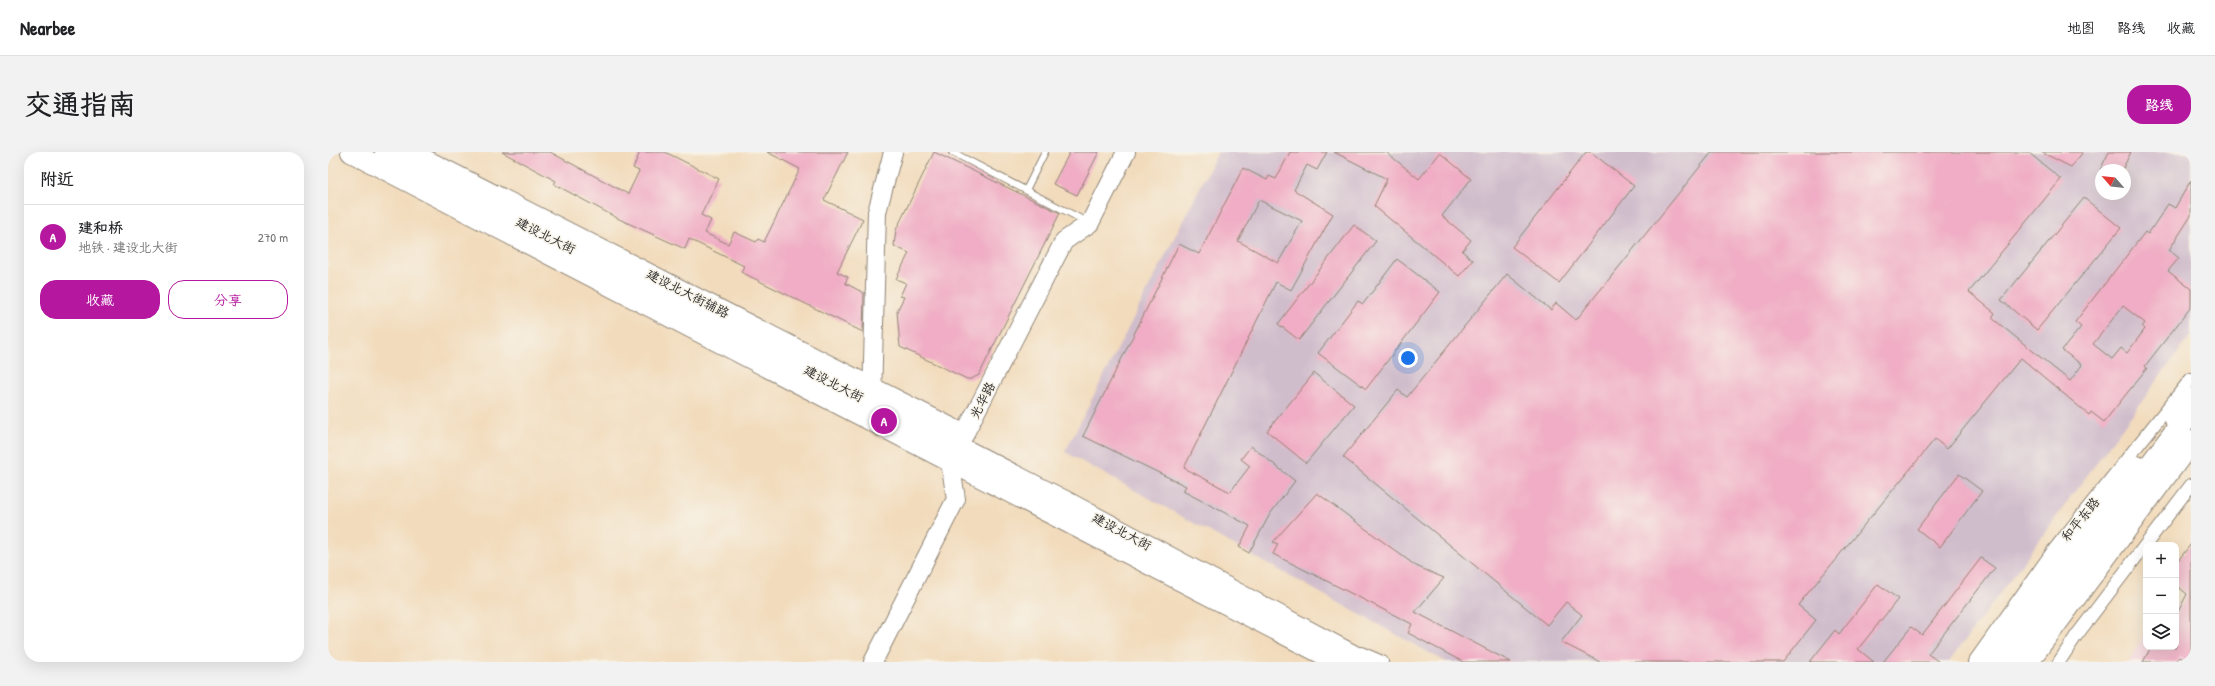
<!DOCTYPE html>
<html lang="zh">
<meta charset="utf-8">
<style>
body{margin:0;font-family:"Patrick Hand","LXGW WenKai TC",sans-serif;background:#f2f2f2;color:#202124}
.controls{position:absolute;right:12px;bottom:12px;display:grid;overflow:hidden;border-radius:8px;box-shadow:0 4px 16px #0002}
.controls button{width:36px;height:36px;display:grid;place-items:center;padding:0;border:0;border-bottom:1px solid #e0e0e0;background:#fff;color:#202124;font:20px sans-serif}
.compass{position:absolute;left:1767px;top:12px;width:36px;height:36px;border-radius:50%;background:#fff;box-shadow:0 4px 16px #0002;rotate:298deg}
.you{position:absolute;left:1080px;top:206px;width:14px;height:14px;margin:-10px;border:3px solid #fff;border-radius:50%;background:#1a73e8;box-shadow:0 0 0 6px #1a73e833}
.badge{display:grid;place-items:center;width:26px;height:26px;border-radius:50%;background:#b5179e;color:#fff;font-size:13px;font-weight:700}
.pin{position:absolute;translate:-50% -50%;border:2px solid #fff;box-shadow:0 1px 4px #0006}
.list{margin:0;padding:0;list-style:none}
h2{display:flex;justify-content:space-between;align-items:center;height:52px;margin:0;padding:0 16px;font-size:17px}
h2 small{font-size:13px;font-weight:400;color:#757577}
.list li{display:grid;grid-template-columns:26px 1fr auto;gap:12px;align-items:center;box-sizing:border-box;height:64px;padding:0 16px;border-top:1px solid #e0e0e0}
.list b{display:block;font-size:15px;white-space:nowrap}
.list p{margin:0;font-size:13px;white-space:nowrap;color:#757577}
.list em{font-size:13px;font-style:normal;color:#757577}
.actions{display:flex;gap:8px;padding:12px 16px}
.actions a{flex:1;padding:9px 0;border:1px solid #b5179e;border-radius:16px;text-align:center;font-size:14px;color:#b5179e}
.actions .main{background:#b5179e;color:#fff}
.icon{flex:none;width:22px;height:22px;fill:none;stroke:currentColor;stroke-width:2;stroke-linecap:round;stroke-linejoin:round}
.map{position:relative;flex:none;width:1863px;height:510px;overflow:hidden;border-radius:16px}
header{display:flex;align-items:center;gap:24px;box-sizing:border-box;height:56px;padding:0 20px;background:#fff;border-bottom:1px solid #e0e0e0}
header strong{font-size:19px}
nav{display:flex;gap:22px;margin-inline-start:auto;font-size:14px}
.intro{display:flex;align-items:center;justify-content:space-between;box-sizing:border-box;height:96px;padding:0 24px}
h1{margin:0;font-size:28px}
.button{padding:10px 18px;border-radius:16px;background:#b5179e;color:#fff;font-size:14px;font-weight:700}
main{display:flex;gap:24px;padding:0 24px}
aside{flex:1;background:#fff;border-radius:16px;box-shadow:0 4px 16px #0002}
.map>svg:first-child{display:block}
.built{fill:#f4cfdc}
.industrial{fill:#d0bdcc;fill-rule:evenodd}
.building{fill:#f0adc5;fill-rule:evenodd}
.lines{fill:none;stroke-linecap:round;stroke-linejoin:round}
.lane-casing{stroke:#8e8374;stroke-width:8}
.street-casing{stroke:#8e8374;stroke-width:14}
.secondary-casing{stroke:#8e8374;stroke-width:20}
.primary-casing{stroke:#8e8374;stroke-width:22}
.highway-casing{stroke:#8e8374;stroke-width:24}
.lane{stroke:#fff;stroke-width:6}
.street{stroke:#fff;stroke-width:12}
.secondary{stroke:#fff;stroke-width:18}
.primary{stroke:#fff;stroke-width:20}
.highway{stroke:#fff;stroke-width:22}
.labels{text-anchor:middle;stroke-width:3;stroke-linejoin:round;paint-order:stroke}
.street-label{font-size:13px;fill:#2b2b2b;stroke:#f7f3e8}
</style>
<header>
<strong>Nearbee</strong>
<nav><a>地图</a><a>路线</a><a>收藏</a></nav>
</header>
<div class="intro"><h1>交通指南</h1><a class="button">路线</a></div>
<main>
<aside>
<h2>附近<small></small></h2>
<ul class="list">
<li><span class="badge">A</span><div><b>建和桥</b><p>地铁 · 建设北大街</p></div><em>270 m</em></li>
</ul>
<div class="actions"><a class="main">收藏</a><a>分享</a></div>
</aside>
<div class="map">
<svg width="1863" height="510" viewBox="0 0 1863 510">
<rect width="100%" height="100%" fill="#f7f3e8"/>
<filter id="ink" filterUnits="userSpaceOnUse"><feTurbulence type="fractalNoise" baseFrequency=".025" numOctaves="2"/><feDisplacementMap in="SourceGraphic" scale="8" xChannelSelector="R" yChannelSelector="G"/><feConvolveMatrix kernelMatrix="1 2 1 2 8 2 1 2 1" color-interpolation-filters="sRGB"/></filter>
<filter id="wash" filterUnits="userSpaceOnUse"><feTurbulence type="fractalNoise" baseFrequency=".012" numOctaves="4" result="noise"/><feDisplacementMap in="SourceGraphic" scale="16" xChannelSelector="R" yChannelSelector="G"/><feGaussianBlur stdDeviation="0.9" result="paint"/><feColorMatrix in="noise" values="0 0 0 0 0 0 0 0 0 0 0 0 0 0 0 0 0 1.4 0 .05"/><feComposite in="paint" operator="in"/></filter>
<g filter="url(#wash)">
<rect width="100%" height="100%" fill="#f2dbbc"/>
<polygon class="built" points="1848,450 1863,458 1863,510 1801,510 1818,478 1818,495 1848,495"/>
<path class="industrial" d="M 890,0 L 1863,0 L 1863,183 L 1621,510 L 1118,510 L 737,300 ZM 1773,18 L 1797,18 L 1797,42 L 1773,42 Z"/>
<g id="blocks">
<g class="building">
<polygon points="174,0 222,0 300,42 311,19 305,16 312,0 337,0 391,27 373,63 383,68 377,81 400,92 406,80 428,90 430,87 436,90 472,17 439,0 520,0 496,48 535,67 509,120 520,125 517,131 536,141 535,180 413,120 416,114 361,87 357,97 291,67 226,32 228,29"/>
<polygon points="606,0 732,61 651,223 643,227 639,227 572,195 569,159 576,145 572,144 578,131 568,127 581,101 566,94 568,78"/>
<polygon points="742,0 771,0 749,43 725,32"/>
<path d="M 962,0 L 999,0 L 989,18 L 979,13 L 966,38 L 1005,62 L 963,138 L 948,130 L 856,316 L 902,340 L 922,314 L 913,307 L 923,294 L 967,329 L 942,362 L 921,401 L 911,395 L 922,374 L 855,339 L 858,334 L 755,284 L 851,92 L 871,102 L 915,16 L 939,28 L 941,24 L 948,27 ZM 931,48 L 974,69 L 950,111 L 910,89 Z"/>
<polygon points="1006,0 1058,0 1091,27 1112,1 1143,27 1114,64 1143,88 1134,99 1145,108 1131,124 1046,54 1059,27"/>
<polygon points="1258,0 1263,0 1306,34 1231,131 1184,95"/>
<path d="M 1384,0 L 1700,0 L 1733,27 L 1641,140 L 1667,161 L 1664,166 L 1742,229 L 1754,213 L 1734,198 L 1753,175 L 1747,170 L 1817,80 L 1820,82 L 1840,52 L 1847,56 L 1863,28 L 1863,64 L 1841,98 L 1851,106 L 1840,119 L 1863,137 L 1863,155 L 1817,214 L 1819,216 L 1776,270 L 1763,260 L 1761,263 L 1693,206 L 1619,297 L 1607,287 L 1470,453 L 1488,468 L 1455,510 L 1272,510 L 1233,490 L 1254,463 L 1238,450 L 1219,473 L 1015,305 L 1070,238 L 1079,245 L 1179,122 L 1223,158 L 1228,151 L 1248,168 ZM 1795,154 L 1817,171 L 1814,175 L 1817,177 L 1799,201 L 1793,196 L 1784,207 L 1765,192 Z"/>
<polygon points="1713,0 1755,0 1743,15"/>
<polygon points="1781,0 1803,0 1794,18 1772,18"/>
<polygon points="1756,46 1793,76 1709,178 1673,148"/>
<polygon points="1026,73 1048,89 971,188 950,172"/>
<polygon points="1069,107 1112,140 1038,237 990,201 1030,149 1035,152"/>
<polygon points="986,221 1026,253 978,311 939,279"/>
<polygon points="1631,322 1654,339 1612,395 1589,377"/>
<polygon points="989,341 1088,414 1116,426 1087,460 1183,510 1135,510 1080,481 1084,472 945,402 950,392 945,390"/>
<polygon points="1863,392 1863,510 1851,505 1848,510 1815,510 1823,495 1848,495 1848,464 1859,442 1848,433 1848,411"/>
<polygon points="1653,406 1667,416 1600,502 1611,510 1555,510 1583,475 1594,483"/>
<polygon points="1550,432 1570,447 1530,497 1546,510 1482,510 1507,478 1511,482"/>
</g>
</g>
</g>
<g filter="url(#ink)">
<use href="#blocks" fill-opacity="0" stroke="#8e8374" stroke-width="1"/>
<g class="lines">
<g class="lane-casing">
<g id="lane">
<polyline points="624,0 759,70"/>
<polyline points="698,38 717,0"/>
</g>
</g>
<g class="street-casing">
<g id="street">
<polyline points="1033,501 1054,510"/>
<polyline points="1646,510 1725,399 1863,227"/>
<polyline points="1731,510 1748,484 1863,333"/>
</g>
</g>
<g class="secondary-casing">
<g id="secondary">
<polyline points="84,0 637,282"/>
<polyline points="544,246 549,60 565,0"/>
<polyline points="1846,268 1863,245"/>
<polyline points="545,510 628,347 622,310 736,89 762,71 798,0"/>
<polyline points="1660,510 1699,450 1809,313"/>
</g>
</g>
<g class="primary-casing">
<g id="primary">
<polyline points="23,0 1010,510"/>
<polyline points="57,0 739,350 1038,510"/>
</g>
</g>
<g class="highway-casing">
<g id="highway">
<polyline points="1678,510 1690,490 1863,259"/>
<polyline points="1699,510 1863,289"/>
</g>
</g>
<use href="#lane" class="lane"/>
<use href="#street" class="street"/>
<use href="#secondary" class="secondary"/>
<use href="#primary" class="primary"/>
<use href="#highway" class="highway"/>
</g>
</g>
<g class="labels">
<g class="street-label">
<text transform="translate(218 83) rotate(27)" y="5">建设北大街</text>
<text transform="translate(360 141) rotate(27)" y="5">建设北大街辅路</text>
<text transform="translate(506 231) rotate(27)" y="5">建设北大街</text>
<text transform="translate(654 248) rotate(-63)" y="5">光华路</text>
<text transform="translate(1752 367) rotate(-51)" y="5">和平东路</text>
<text transform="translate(794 379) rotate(28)" y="5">建设北大街</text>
</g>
</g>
</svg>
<div class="controls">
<button>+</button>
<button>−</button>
<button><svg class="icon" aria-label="layers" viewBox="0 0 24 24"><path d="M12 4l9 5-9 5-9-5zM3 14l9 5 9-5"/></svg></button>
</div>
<svg class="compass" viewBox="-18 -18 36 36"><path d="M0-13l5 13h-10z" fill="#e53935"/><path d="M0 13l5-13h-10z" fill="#757577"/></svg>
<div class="you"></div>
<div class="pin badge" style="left:556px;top:269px">A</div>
</div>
</main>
